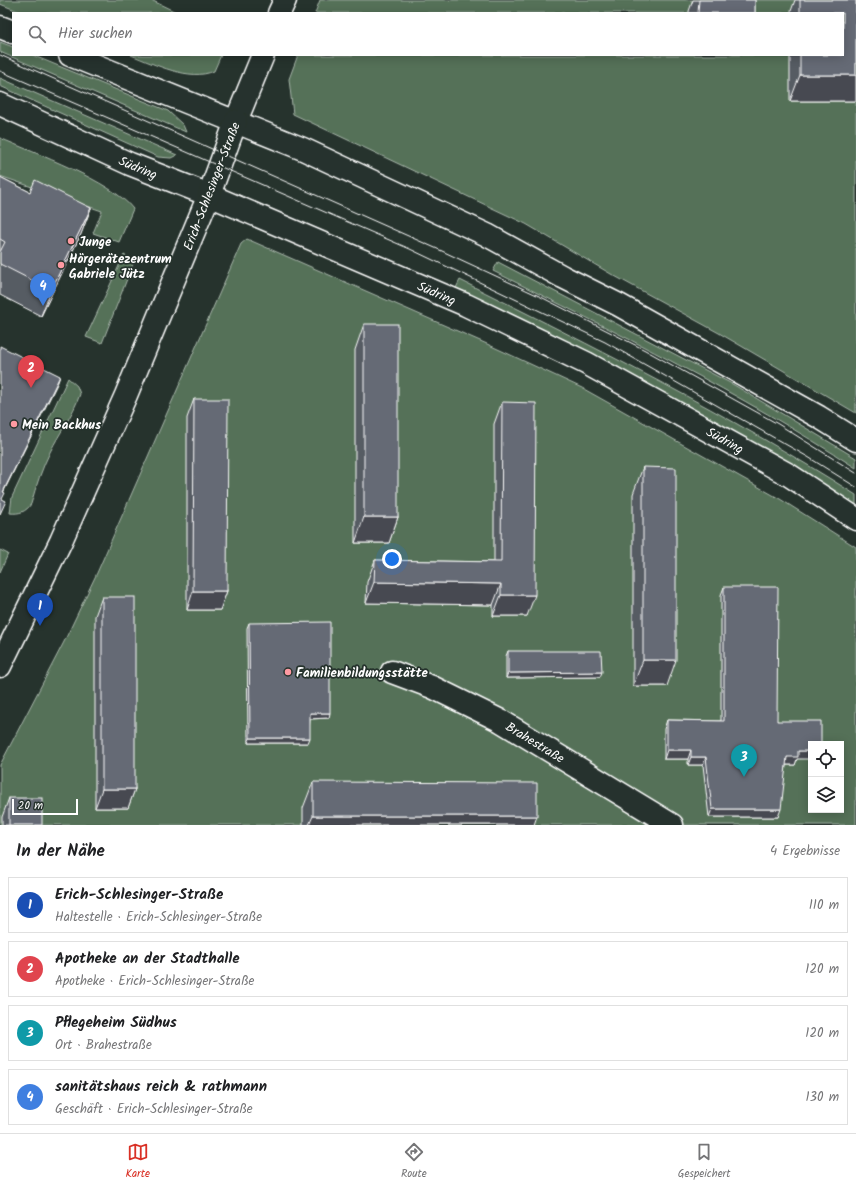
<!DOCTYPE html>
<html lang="de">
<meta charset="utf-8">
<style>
body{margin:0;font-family:Kalam,sans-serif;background:#f2f2f2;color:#202124}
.controls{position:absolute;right:12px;bottom:12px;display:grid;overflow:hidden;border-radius:0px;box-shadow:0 2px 10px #0003}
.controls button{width:36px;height:36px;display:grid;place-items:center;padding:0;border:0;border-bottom:1px solid #e0e0e0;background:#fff;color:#202124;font:20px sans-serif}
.scale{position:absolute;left:12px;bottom:10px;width:66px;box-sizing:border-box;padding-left:4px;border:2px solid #fff;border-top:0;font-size:11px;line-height:14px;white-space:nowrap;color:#fff;-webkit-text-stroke:3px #26332d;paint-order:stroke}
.you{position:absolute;left:392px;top:559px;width:14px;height:14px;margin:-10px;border:3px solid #fff;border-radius:50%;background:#1a73e8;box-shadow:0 0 0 6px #1a73e833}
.badge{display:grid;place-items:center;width:26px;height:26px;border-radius:50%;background:#d93025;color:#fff;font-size:13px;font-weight:700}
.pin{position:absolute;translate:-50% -33px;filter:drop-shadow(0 1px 2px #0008)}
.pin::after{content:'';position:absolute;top:21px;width:14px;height:12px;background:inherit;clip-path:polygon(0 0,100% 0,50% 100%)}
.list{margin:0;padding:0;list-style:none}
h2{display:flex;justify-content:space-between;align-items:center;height:52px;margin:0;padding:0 16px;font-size:17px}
h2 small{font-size:13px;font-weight:400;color:#757577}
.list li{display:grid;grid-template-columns:26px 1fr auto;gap:12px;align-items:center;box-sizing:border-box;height:56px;margin:0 8px 8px;padding:0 8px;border:1px solid #e0e0e0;border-radius:0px}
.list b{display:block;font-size:15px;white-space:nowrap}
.list p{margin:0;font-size:13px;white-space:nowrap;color:#757577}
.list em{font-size:13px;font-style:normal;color:#757577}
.icon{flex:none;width:22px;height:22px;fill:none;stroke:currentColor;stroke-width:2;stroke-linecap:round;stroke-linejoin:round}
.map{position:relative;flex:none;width:856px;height:825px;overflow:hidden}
.search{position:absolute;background:#fff;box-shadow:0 2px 10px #0003;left:12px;right:12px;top:12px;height:44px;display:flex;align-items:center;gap:10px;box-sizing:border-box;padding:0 14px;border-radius:0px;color:#757577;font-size:15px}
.sheet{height:308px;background:#fff}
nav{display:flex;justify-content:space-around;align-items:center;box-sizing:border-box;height:56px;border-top:1px solid #e0e0e0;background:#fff;font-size:11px;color:#757577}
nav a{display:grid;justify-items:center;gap:2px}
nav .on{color:#d93025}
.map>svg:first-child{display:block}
.green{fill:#547158;stroke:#aab8ac;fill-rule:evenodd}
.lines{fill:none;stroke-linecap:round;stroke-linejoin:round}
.minor-casing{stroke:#fff;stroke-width:25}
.tertiary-casing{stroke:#fff;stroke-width:25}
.primary-casing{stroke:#fff;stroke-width:25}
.minor{stroke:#26332d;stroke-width:22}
.tertiary{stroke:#26332d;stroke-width:22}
.primary{stroke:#26332d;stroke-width:22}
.tram{stroke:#fff;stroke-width:1}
.wall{fill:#575b64;stroke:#fff}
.shaded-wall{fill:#474a51;stroke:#fff}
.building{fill:#656a74;stroke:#fff}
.poi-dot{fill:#ff9aa2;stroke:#26332d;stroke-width:1.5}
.labels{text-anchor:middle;stroke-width:3.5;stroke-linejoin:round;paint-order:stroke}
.street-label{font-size:13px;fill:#fff;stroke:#26332d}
.poi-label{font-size:13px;font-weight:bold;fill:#fff;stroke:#26332d;text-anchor:start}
</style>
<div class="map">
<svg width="856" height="825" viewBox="0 0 856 825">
<rect width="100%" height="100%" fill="#26332d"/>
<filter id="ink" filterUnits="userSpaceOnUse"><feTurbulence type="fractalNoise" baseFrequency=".025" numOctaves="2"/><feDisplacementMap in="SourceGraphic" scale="8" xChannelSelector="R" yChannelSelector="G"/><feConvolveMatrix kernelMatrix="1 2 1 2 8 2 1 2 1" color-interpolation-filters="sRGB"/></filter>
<g filter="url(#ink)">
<g class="green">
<polygon points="0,0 151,0 178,13 23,13 0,4"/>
<polygon points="320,0 856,0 856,413 719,333 611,274 526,224 293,114 289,79 298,55 843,55 843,13 315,13"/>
<polygon points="0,42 13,47 13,55 32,55 168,111 183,125 186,132 0,52"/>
<path d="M 131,55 L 221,55 L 214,71 C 190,82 154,64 131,55 Z"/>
<polygon points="0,78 177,155 171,158 158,157 0,86"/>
<path d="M 0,138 C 34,153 112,181 133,209 L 119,242 L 93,233 L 102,211 L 0,176 Z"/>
<path d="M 247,239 L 487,344 L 582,388 L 780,499 L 856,547 L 856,825 L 0,825 L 0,765 L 64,642 L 97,573 L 241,244 ZM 811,744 L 841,744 L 841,810 L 811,810 Z"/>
<polygon points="124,255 134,261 102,343 86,337"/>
<path d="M 498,262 L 734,385 L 856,458 L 856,468 C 740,393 616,332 493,271 Z"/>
<path d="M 460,280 C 594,347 729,414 856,495 L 856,509 L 455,290 Z"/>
<path d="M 68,378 L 77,386 L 80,394 C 73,415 60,432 50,452 C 42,468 36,486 31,504 C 26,512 19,514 10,513 L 12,497 Z"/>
<polygon points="0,550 8,554 0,572"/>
</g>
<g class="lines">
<g class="minor-casing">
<g id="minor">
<polyline points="279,13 285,0"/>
<polyline points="236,121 263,55"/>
<path id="s1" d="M 392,672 L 432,687 L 501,721 L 672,825"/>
</g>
</g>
<g class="tertiary-casing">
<polyline id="tertiary" points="0,666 61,541 126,395 209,195"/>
</g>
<g class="primary-casing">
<g id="primary">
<polyline points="0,27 13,32"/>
<polyline points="70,55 303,149 487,235 563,277 619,305 819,417 856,440"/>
<path id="s2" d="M 0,104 L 130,164 L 209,195 L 466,305 L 586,363 L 789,475 L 856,519"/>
<polyline points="209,195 236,121"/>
</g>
</g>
<use href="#minor" class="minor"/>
<use href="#tertiary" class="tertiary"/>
<use href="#primary" class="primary"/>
<g class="tram">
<polyline points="0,55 442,251 539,296 645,350 778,424 856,473"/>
<polyline points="0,71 410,249 605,342 808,457 856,487"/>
</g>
</g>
<g class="wall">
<polygon points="693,0 755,0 755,13 689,13 689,11"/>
<polygon points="795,0 856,0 856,101 790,101 790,55 843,55 843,13 791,13 791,11"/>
<polygon points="0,177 30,192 91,208 81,234 41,316 0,295"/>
<polygon points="364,324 398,517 389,543 355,543 355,350"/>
<polygon points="194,399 227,591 220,610 187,610 187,418"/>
<polygon points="502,402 527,616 493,616 493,605 366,603 367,582 375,560 494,562 494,424"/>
<polygon points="643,467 667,686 633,686 633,494"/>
<polygon points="724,587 777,721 797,759 795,765 786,765 778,817 709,817 703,765 688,765 688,759 664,759 664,729 667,720 721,721 721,595"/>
<polygon points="102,597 135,789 128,808 95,808 95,616"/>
<polygon points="249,623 329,718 310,719 308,743 248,743 247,628"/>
<polygon points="508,651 600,677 506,678 506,656"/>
<polygon points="313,782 534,825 303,825 303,808"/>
<polygon points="9,798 42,825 2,825 2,817"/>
</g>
<g class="shaded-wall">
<polygon points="800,75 856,75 856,101 790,101"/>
<polygon points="91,208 81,234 41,316 51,290"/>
<polygon points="60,376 58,382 1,497 3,492"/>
<polygon points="364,517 398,517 389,543 355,543"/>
<polygon points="374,582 501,584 493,605 366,603"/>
<polygon points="193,591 227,591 220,610 187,610"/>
<polygon points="501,595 535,595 527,616 493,616"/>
<polygon points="643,660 676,660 667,686 633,686"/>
<polygon points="602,672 600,677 506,678 508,673"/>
<polygon points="310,713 330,713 329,718 308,719"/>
<polygon points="250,738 310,738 308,743 248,743"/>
<polygon points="667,750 691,750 688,759 664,759"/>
<polygon points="798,751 811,751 811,759 797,759 795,765 784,765 787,757"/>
<polygon points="691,757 706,757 703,765 688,765"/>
<polygon points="102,789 135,789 128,808 95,808"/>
<polygon points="712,809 781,809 778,817 709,817"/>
<polygon points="313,816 537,816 534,825 309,825"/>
</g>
<g class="building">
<polygon points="699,0 755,0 755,13 698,13"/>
<polygon points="800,0 856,0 856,75 800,75 800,55 843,55 843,13 800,13"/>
<polygon points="0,177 30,192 35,180 91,208 51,290 0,264 0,252 5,242 0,239"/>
<rect x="364" y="324" width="34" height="193"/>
<polygon points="0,346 60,376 3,492 5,493 2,499 6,501 0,514"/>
<polygon points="194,399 228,399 227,591 193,591"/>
<polygon points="502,402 536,403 535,595 501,595 501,584 374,582 375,560 501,562"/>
<polygon points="643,467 676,468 676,660 643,660"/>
<polygon points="724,587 778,587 777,721 821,721 821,744 811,744 811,751 798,751 798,757 787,757 781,809 712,809 706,757 691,757 691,750 667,750 667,720 724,721"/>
<rect x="102" y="597" width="33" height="192"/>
<polygon points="330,622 330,713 310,713 310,738 250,738 249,623"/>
<polygon points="508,651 601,651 602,672 508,673"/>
<polygon points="313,782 537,783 537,816 313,816"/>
<rect x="9" y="798" width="33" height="27"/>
</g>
</g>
<g class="poi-dot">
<circle cx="71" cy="241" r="4"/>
<circle cx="61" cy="265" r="4"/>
<circle cx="14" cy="424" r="4"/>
<circle cx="288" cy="672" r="4"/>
</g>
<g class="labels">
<g class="street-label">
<text dy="5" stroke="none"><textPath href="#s2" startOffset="152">Südring</textPath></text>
<text transform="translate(211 186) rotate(-69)" y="5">Erich-Schlesinger-Straße</text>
<text dy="5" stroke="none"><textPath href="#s2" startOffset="476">Südring</textPath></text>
<text dy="5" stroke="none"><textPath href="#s2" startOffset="800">Südring</textPath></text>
<text dy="5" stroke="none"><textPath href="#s1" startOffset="160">Brahestraße</textPath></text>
</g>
<g class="poi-label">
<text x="79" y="246">Junge</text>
<text x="69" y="263">Hörgerätezentrum<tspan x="69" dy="15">Gabriele Jütz</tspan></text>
<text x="22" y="429">Mein Backhus</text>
<text x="296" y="677">Familienbildungsstätte</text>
</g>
</g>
</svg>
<div class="controls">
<button><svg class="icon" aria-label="locate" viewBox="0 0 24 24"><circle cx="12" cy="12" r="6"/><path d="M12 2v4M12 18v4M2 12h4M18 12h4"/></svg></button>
<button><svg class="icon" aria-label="layers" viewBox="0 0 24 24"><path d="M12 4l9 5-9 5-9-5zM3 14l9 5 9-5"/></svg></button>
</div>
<div class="scale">20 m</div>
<div class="you"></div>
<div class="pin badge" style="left:40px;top:626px;background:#1a4fb4">1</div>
<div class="pin badge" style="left:31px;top:388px;background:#e0444e">2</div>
<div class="pin badge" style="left:744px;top:777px;background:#0f9aa8">3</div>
<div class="pin badge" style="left:43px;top:306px;background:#3f7fe0">4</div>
<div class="search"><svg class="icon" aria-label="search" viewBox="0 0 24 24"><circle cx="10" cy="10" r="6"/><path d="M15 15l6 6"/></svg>Hier suchen</div>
</div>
<section class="sheet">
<h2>In der Nähe<small>4 Ergebnisse</small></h2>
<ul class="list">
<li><span class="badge" style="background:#1a4fb4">1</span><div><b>Erich-Schlesinger-Straße</b><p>Haltestelle · Erich-Schlesinger-Straße</p></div><em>110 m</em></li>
<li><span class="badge" style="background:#e0444e">2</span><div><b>Apotheke an der Stadthalle</b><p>Apotheke · Erich-Schlesinger-Straße</p></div><em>120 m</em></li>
<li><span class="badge" style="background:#0f9aa8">3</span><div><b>Pflegeheim Südhus</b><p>Ort · Brahestraße</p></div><em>120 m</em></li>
<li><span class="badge" style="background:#3f7fe0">4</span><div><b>sanitätshaus reich &amp; rathmann</b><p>Geschäft · Erich-Schlesinger-Straße</p></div><em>130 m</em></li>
</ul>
</section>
<nav>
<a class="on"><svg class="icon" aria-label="map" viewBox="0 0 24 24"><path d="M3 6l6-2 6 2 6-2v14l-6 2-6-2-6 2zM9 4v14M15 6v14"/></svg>Karte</a>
<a><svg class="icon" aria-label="directions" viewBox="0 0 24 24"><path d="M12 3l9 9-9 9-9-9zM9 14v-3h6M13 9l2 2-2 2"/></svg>Route</a>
<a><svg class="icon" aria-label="saved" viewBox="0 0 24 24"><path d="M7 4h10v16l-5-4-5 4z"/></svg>Gespeichert</a>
</nav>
